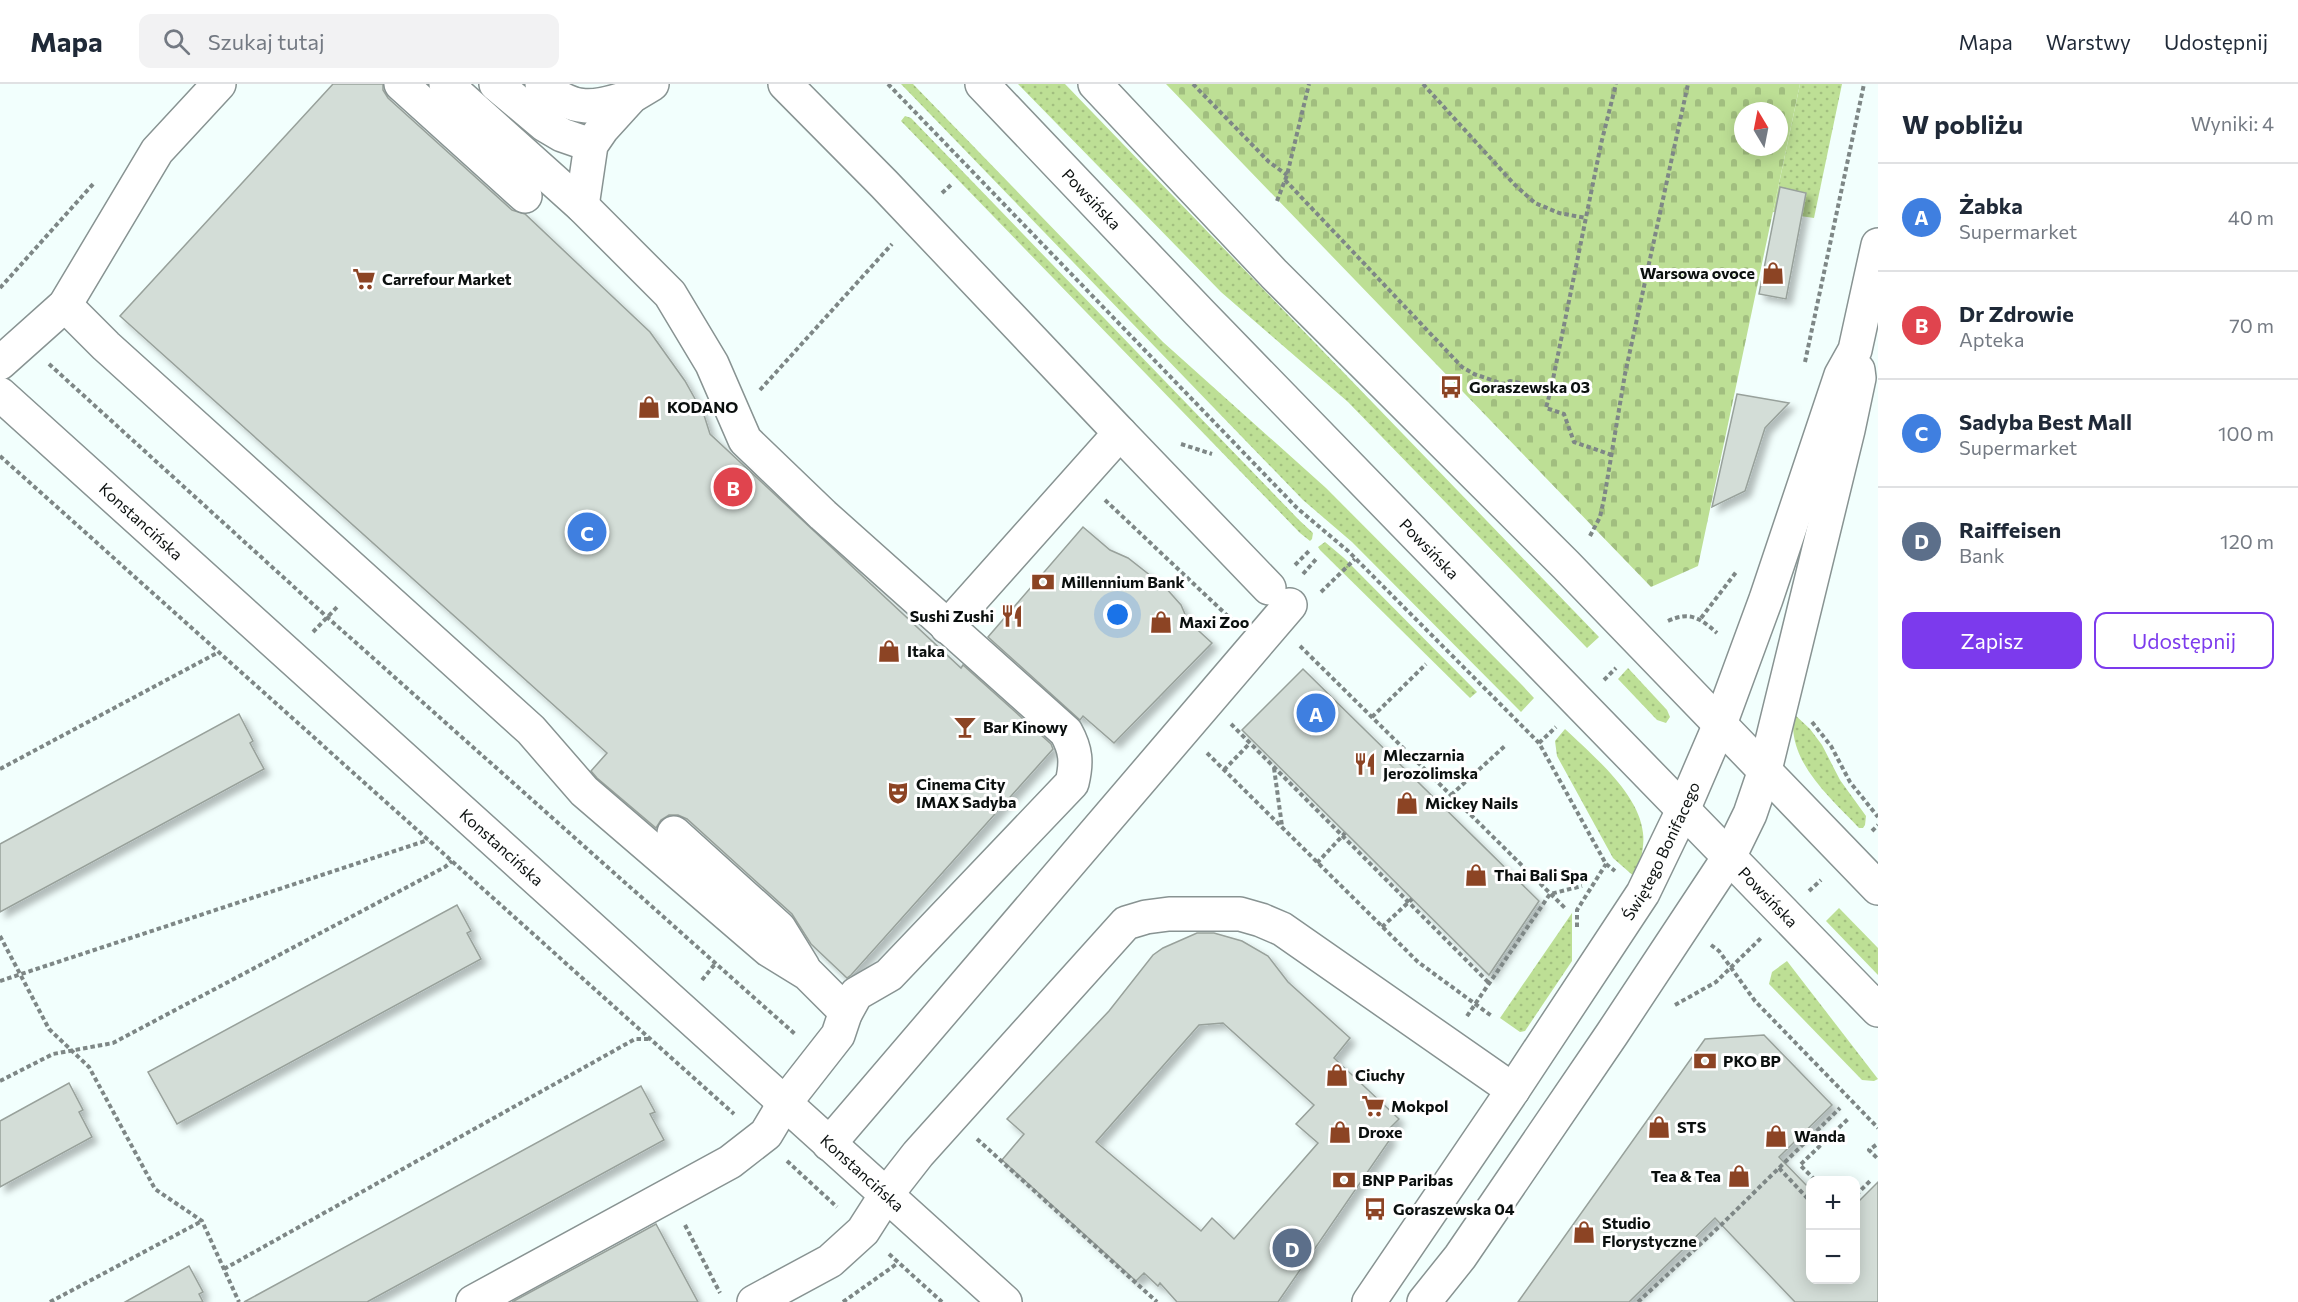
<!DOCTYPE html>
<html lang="pl">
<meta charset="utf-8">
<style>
body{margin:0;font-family:Commissioner,sans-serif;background:#f2f2f3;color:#1f2937}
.controls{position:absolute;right:18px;bottom:18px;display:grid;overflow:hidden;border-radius:12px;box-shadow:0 3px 15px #0003}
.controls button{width:54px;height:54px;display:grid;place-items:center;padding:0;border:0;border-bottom:2px solid #e0e1e3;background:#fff;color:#1f2937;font:30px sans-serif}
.compass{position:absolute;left:1734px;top:18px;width:54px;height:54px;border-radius:50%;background:#fff;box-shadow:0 3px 15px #0003;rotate:350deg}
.you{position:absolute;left:1118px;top:531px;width:21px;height:21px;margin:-15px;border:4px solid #fff;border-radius:50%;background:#1a73e8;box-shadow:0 0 0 9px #1a73e833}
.badge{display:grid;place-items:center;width:39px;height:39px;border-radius:50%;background:#7c3aed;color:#fff;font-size:20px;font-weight:700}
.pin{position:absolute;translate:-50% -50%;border:3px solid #fff;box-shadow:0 2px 6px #0006}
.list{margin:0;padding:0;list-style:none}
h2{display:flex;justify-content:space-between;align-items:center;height:78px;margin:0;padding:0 24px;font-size:26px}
h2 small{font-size:20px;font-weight:400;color:#747a83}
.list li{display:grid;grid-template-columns:39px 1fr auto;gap:18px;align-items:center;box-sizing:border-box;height:108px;padding:0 24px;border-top:2px solid #e0e1e3}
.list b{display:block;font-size:22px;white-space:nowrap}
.list p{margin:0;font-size:20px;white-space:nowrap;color:#747a83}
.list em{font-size:20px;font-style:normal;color:#747a83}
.actions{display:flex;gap:12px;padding:18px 24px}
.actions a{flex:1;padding:14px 0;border:2px solid #7c3aed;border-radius:12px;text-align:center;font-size:21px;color:#7c3aed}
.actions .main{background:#7c3aed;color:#fff}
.icon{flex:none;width:33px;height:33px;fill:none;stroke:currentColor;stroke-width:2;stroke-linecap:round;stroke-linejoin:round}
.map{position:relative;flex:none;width:1878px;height:1218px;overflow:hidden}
header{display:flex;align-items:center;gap:36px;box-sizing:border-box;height:84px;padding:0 30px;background:#fff;border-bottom:2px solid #e0e1e3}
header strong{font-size:28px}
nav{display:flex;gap:33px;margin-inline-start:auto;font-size:21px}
.search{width:420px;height:54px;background:#f2f2f3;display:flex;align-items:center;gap:15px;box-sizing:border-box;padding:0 21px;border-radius:12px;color:#747a83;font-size:22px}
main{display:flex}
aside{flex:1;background:#fff}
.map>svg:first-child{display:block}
.grass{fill:url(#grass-dots)}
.cemetery{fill:url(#cemetery-stones);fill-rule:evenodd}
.building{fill:#d3ddd7;stroke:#98a19b;stroke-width:1.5;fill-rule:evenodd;filter:url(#shadow)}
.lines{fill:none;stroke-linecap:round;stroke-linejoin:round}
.minor-casing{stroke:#889392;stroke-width:36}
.major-casing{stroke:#889392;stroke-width:36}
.path{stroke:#7e8786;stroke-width:4;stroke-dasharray:4.5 3;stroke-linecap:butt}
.minor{stroke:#fff;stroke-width:33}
.major{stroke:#fff;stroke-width:33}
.labels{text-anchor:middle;stroke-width:6;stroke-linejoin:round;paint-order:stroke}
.street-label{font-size:16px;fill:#0b100f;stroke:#fff}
.poi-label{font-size:16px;font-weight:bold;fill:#0b100f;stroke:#fff;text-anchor:start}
</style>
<header>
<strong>Mapa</strong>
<div class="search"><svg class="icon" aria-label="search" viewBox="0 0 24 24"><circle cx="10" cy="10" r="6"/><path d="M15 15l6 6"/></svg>Szukaj tutaj</div>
<nav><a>Mapa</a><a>Warstwy</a><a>Udostępnij</a></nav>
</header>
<main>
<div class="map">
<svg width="1878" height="1218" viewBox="0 0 1878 1218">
<defs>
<pattern id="grass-dots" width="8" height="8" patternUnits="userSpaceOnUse" patternTransform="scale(1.5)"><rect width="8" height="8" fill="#bddf95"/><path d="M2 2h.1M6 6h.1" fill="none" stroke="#a1be7f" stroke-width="1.8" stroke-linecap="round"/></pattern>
<pattern id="cemetery-stones" width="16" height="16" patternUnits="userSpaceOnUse" patternTransform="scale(1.5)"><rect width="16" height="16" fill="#bddf95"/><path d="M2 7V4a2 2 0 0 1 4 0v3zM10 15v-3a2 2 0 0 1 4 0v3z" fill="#a1be7f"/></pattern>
<filter id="shadow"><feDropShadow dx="5.5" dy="5.5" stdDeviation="3" flood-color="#0004"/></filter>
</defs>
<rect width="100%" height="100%" fill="#f2fffd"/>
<g class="grass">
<polygon points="901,0 913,0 1163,258 1326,404 1522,601 1534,614 1521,628 1352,458 1303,416"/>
<polygon points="1018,0 1065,0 1599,553 1587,564 1348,318 1221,208"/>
<polygon points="1800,0 1842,0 1814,134 1773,128"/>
<polygon points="905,32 911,34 1299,436 1313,449 1312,455 1310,457 1300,449 901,37"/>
<polygon points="1325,458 1344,474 1477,608 1470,614 1320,466 1318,463"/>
<polygon points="1628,584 1667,626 1670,633 1666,639 1657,636 1618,595"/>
<path d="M 1794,630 L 1810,645 L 1822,661 L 1840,696 L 1866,732 L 1865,741 L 1863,744 L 1859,744 C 1830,713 1786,677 1794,630 Z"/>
<path d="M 1565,645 C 1592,671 1639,709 1643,749 C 1645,764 1639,780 1637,795 L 1613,774 L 1557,672 L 1555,657 Z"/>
<polygon points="1839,824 1878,864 1878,891 1826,837"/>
<polygon points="1572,829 1572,877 1525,947 1520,948 1500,934"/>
<polygon points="1787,877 1878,995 1874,997 1862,996 1769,900 1772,888"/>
</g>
<path class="cemetery" d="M 1166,0 L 1800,0 L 1698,482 L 1651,503 ZM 1743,27 L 1779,27 L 1779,63 L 1743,63 Z"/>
<g class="building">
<polygon points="333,0 383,0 383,6 388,14 512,126 525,130 650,248 685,297 704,331 710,350 961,584 963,581 1051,660 1053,665 851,891 847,894 811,860 792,830 687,735 678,731 669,731 661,736 656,744 597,694 591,687 607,669 120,232"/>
<polygon points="1780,103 1806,109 1786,215 1759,210"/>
<polygon points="1737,310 1789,319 1765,344 1745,407 1712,423"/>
<polygon points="1083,443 1110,466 1128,474 1165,503 1181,521 1188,537 1212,559 1114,659 1083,632 1080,636 988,553"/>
<polygon points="1303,585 1539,817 1489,891 1242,646"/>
<polygon points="239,630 253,657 250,659 264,685 0,828 0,760"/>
<polygon points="457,821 471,847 467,849 481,875 177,1040 148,988"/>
<path d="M 1197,849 L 1214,849 L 1242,857 L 1268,872 L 1288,898 L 1350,954 L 1334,974 L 1399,1035 L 1385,1049 L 1391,1054 L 1278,1218 L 1177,1218 L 1160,1199 L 1158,1202 L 1144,1189 L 1136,1197 L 1002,1076 L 1024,1050 L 1007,1035 L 1109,927 L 1153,871 L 1163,864 ZM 1223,939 L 1314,1021 L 1296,1040 L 1318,1059 L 1234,1155 L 1212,1134 L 1201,1147 L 1096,1058 L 1199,941 Z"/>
<polygon points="1764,951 1832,1021 1779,1073 1810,1105 1810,1196 1856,1196 1856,1120 1878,1098 1878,1218 1795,1218 1715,1134 1629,1218 1518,1218 1705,955"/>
<polygon points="69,999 83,1026 79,1028 92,1053 0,1103 0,1037"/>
<polygon points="641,1002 655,1028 650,1030 664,1056 367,1218 244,1218"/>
<polygon points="656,1140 698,1218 512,1218 636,1151"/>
<polygon points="189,1182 203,1208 199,1210 203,1218 125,1218"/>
</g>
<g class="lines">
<g class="minor-casing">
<g id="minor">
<polyline points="401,0 525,112"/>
<path d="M 446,0 L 582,122 L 670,210 L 712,280 L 745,356 L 823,431 L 1066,648 C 1076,666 1077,678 1072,699 L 889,891 L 856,910 L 845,930 L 838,951 L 784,1020 L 766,1050 L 730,1078 L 473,1218"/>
<polyline points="496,0 545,41 562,51 591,61"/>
<path d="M 542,0 C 572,29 595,25 632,12"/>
<polyline points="785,0 884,100 1120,349 947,543"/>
<polyline points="582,122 591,61 602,45 632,12 652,0"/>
<polyline points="65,221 106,262 531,646 584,707 769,866 808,890 843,925 845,930"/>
<polyline points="0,279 65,221 157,67 219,0"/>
<path id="s1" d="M 0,310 L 1005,1218"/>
<polyline points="1120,349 1269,504"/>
<polyline points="674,749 779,844 803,883"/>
<polyline points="829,1060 1290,521"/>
<polyline points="754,1218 830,1177 863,1147 886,1111 918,1070 1126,839 1146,833 1169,830 1240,830 1261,836 1282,845 1513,1006"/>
<path id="s2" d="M 1369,1218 L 1513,1006 L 1643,809 L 1683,726 L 1720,640 L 1766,515 L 1841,291 L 1855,266 L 1878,161"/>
<polyline points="1424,1218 1460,1173 1612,950 1729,773 1750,730 1765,686 1848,346 1859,294 1858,286"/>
</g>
</g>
<g class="major-casing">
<g id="major">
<path id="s3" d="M 982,0 L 1199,228 L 1878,926"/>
<polyline points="1095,0 1274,190 1566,481 1878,804"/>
</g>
</g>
<g class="path">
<polyline points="888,0 1297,424 1348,467 1539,659 1606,780 1615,787"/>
<polyline points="1193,0 1269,78 1287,91"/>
<polyline points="1423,0 1514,100 1535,119 1559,129 1586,134"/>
<polyline points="1285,96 1462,283 1474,290 1503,300 1510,297 1551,305"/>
<polyline points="942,109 953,99"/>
<polyline points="1277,117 1287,91 1309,0"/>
<polyline points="0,204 94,99"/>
<polyline points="1805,278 1864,0"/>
<polyline points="49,280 327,533 796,951"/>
<polyline points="760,306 892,160"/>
<polyline points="1181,360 1212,370"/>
<polyline points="1612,371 1574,358 1564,330 1546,324 1551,305 1601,60 1616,0"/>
<polyline points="0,372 734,1030"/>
<polyline points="1105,416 1233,537"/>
<polyline points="1590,452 1600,433 1604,415 1625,290 1688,0"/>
<polyline points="1295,481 1309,467"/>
<polyline points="1303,490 1317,474"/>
<polyline points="1321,508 1355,475"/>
<polyline points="1701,534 1737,487"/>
<path d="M 1668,537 C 1690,527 1700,534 1717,549"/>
<polyline points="313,548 339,521"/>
<polyline points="1300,562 1566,825"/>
<polyline points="1604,596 1616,584"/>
<polyline points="1372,633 1426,580"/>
<polyline points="1812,638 1831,662 1850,698 1878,733"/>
<polyline points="1231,640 1489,899"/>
<polyline points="1539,659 1556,643"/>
<polyline points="1207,669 1418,878 1493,933"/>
<polyline points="1274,684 1282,742"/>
<polyline points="0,685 217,569"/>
<polyline points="1224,686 1250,659"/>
<polyline points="1451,711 1506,661"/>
<polyline points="1872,747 1878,741"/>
<polyline points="1317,779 1345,749"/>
<polyline points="1809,807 1821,796"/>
<polyline points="1382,843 1412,815"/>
<polyline points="1577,843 1577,826 1606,780"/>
<polyline points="0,852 49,945 89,983 155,1105 202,1137 239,1218"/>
<polyline points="1711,861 1719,867 1755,917 1878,1044"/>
<polyline points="702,896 715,880"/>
<polyline points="0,897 428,756"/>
<polyline points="1675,921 1716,898 1761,854"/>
<polyline points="1467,932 1550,810 1582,802"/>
<polyline points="0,997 53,970 113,959 445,783 452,777"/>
<polyline points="977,1055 1157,1218"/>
<polyline points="1876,1061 1869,1066 1878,1075"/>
<polyline points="787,1077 837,1123"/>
<polyline points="1779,1084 1810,1117"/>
<polyline points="1815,1096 1800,1081 1849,1034"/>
<polyline points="1856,1111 1870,1097"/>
<polyline points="685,1141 720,1209"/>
<polyline points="889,1170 942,1218"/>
<polyline points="224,1185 635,955 649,955"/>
<polyline points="50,1218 202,1137"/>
<polyline points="843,1218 898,1179"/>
<polyline points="1638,1218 1721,1141 1840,1024"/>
</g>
<use href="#minor" class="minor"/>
<use href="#major" class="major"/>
</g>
<defs>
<g id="shop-bare" transform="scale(1.8)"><path d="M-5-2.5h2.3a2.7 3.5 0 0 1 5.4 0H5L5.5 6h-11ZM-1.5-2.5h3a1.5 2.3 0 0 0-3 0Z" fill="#8c4424" stroke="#fff" stroke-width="2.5" paint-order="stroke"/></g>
<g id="supermarket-bare" transform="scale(1.8)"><path d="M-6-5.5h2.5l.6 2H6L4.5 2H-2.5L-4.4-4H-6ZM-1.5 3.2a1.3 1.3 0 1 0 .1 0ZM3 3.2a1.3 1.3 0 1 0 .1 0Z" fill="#8c4424" stroke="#fff" stroke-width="2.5" paint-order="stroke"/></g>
<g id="bus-bare" transform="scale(1.8)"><path d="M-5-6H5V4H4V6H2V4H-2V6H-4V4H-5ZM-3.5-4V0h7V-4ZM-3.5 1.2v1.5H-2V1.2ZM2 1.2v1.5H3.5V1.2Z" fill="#8c4424" stroke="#fff" stroke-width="2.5" paint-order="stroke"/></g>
<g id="bank-bare" transform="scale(1.8)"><path d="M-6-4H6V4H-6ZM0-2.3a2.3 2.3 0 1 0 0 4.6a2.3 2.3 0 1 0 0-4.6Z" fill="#8c4424" stroke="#fff" stroke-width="2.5" paint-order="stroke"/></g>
<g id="restaurant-bare" transform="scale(1.8)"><path d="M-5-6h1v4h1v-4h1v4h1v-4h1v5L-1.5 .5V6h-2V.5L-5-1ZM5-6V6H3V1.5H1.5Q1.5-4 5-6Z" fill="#8c4424" stroke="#fff" stroke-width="2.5" paint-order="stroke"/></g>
<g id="bar-bare" transform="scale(1.8)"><path d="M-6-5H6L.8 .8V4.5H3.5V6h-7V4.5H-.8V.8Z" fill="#8c4424" stroke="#fff" stroke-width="2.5" paint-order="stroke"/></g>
<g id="theatre-bare" transform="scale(1.8)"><path d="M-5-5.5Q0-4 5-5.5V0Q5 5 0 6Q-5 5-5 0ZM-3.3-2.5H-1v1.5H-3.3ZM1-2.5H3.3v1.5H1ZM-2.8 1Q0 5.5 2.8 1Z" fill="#8c4424" stroke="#fff" stroke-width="2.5" paint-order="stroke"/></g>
</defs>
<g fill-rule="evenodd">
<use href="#shop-bare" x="1773" y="189"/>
<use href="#supermarket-bare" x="364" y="195"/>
<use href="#bus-bare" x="1451" y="303"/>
<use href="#shop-bare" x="649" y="323"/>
<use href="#bank-bare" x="1043" y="498"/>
<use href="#restaurant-bare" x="1012" y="532"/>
<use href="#shop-bare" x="1161" y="538"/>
<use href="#shop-bare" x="889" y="567"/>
<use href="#bar-bare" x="965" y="643"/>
<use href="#restaurant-bare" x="1365" y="680"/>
<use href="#theatre-bare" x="898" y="709"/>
<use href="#shop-bare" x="1407" y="719"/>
<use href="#shop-bare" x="1476" y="791"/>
<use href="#bank-bare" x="1705" y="977"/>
<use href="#shop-bare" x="1337" y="991"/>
<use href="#supermarket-bare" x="1373" y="1022"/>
<use href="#shop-bare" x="1659" y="1043"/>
<use href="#shop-bare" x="1340" y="1048"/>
<use href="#shop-bare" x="1776" y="1052"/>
<use href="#shop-bare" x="1739" y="1092"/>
<use href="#bank-bare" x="1344" y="1096"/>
<use href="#bus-bare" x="1375" y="1125"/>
<use href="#shop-bare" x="1584" y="1148"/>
</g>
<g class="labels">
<g class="street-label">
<text dy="6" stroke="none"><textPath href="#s3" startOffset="159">Powsińska</textPath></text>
<text dy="6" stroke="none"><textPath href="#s1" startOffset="190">Konstancińska</textPath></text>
<text dy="6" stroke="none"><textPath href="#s3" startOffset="645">Powsińska</textPath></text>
<text dy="6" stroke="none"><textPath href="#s1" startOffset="676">Konstancińska</textPath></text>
<text dy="6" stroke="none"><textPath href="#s2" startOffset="538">Świętego Bonifacego</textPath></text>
<text dy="6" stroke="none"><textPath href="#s3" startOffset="1131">Powsińska</textPath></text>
<text dy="6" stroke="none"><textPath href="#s1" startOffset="1162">Konstancińska</textPath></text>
</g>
<g class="poi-label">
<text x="1755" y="195" text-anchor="end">Warsowa ovoce</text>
<text x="382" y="201">Carrefour Market</text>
<text x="1469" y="309">Goraszewska 03</text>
<text x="667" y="329">KODANO</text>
<text x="1061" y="504">Millennium Bank</text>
<text x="994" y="538" text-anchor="end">Sushi Zushi</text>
<text x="1179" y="544">Maxi Zoo</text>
<text x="907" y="573">Itaka</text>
<text x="983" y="649">Bar Kinowy</text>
<text x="1383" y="677">Mleczarnia<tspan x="1383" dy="18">Jerozolimska</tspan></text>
<text x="916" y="706">Cinema City<tspan x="916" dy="18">IMAX Sadyba</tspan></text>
<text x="1425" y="725">Mickey Nails</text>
<text x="1494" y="797">Thai Bali Spa</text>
<text x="1723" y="983">PKO BP</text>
<text x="1355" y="997">Ciuchy</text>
<text x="1391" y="1028">Mokpol</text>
<text x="1677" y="1049">STS</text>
<text x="1358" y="1054">Droxe</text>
<text x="1794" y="1058">Wanda</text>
<text x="1721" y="1098" text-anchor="end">Tea &amp; Tea</text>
<text x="1362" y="1102">BNP Paribas</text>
<text x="1393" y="1131">Goraszewska 04</text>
<text x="1602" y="1145">Studio<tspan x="1602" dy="18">Florystyczne</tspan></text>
</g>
</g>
</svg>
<div class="controls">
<button>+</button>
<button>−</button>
</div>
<svg class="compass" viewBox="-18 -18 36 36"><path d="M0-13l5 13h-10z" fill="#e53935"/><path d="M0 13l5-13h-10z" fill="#747a83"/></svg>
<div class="you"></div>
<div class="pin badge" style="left:1316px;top:629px;background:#3f7fe0">A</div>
<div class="pin badge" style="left:733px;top:403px;background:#e0444e">B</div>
<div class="pin badge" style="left:587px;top:448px;background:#3f7fe0">C</div>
<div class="pin badge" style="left:1292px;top:1164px;background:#5c6f8a">D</div>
</div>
<aside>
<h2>W pobliżu<small>Wyniki: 4</small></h2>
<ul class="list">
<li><span class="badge" style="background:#3f7fe0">A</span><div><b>Żabka</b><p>Supermarket</p></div><em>40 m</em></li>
<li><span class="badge" style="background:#e0444e">B</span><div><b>Dr Zdrowie</b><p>Apteka</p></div><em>70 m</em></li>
<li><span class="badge" style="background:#3f7fe0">C</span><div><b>Sadyba Best Mall</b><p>Supermarket</p></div><em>100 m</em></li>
<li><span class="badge" style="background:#5c6f8a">D</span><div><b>Raiffeisen</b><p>Bank</p></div><em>120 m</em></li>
</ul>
<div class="actions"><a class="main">Zapisz</a><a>Udostępnij</a></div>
</aside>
</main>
